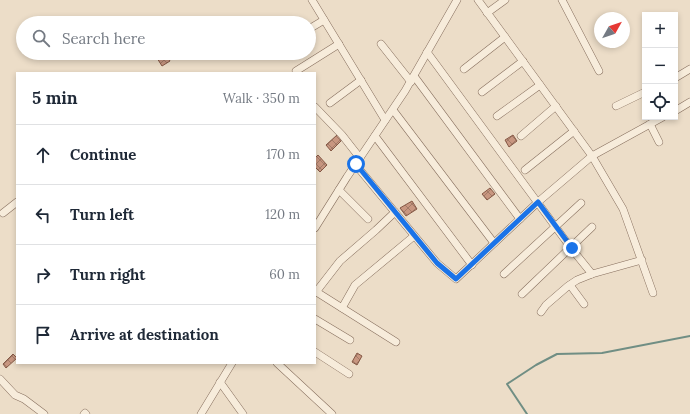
<!DOCTYPE html>
<meta charset="utf-8">
<style>
body{margin:0;font-family:Lora,serif;background:#f2f2f3;color:#1f2937}
.controls{position:absolute;right:12px;top:12px;display:grid;overflow:hidden;border-radius:0px;box-shadow:0 2px 6px #0003}
.controls button{width:36px;height:36px;display:grid;place-items:center;padding:0;border:0;border-bottom:1px solid #e0e1e3;background:#fff;color:#1f2937;font:20px sans-serif}
.compass{position:absolute;left:594px;top:12px;width:36px;height:36px;border-radius:50%;background:#fff;box-shadow:0 2px 6px #0003;rotate:50deg}
.stop{position:absolute;width:12px;height:12px;margin:-9px;border:3px solid #1a73e8;border-radius:50%;background:#fff}
.stop.end{background:#1a73e8;border-color:#fff;box-shadow:0 1px 4px #0008}
.list{margin:0;padding:0;list-style:none}
h2{display:flex;justify-content:space-between;align-items:center;height:52px;margin:0;padding:0 16px;font-size:17px}
h2 small{font-size:13px;font-weight:400;color:#747a83}
.list li{display:grid;grid-template-columns:26px 1fr auto;gap:12px;align-items:center;box-sizing:border-box;height:60px;padding:0 16px;border-top:1px solid #e0e1e3}
.list b{display:block;font-size:15px;white-space:nowrap}
.list em{font-size:13px;font-style:normal;color:#747a83}
.icon{flex:none;width:22px;height:22px;fill:none;stroke:currentColor;stroke-width:2;stroke-linecap:round;stroke-linejoin:round}
.map{position:relative;flex:none;width:690px;height:414px;overflow:hidden}
.search{position:absolute;background:#fff;box-shadow:0 2px 6px #0003;left:16px;top:16px;width:300px;height:44px;display:flex;align-items:center;gap:10px;box-sizing:border-box;padding:0 14px;border-radius:22px;color:#747a83;font-size:15px}
.panel{position:absolute;background:#fff;box-shadow:0 2px 6px #0003;left:16px;top:72px;width:300px;height:292px;border-radius:0px}
.map>svg:first-child{display:block}
.lines{fill:none;stroke-linecap:round;stroke-linejoin:round}
.stream{stroke:#708e84;stroke-width:2}
.building{fill:url(#building-cross-hatch);stroke:#855845}
.minor-casing{stroke:#876f5e;stroke-width:8}
.minor{stroke:#f7ecdb;stroke-width:7}
.route{stroke:#1a73e8;stroke-width:5}
</style>
<div class="map">
<svg width="690" height="414" viewBox="0 0 690 414">
<defs>
<pattern id="building-cross-hatch" width="8" height="8" patternUnits="userSpaceOnUse"><rect width="8" height="8" fill="#c89680"/><path d="M0 0l8 8M0 8l8-8" fill="none" stroke="#a37b68"/></pattern>
</defs>
<rect width="100%" height="100%" fill="#ecddc8"/>
<g class="lines">
<polyline class="stream" points="527,414 507,384 536,365 557,354 602,353 690,336"/>
</g>
<g class="building">
<polygon points="165,53 170,61 162,66 157,58"/>
<polygon points="337,135 342,140 331,151 326,145"/>
<polygon points="513,135 517,141 509,147 505,140"/>
<polygon points="318,155 327,165 320,172 315,167 315,158"/>
<polygon points="490,188 495,194 487,200 482,194"/>
<polygon points="412,201 417,209 406,216 400,208"/>
<polygon points="357,353 362,356 357,365 352,362"/>
<polygon points="13,354 17,358 6,368 3,364"/>
</g>
<g class="lines">
<g class="minor-casing">
<g id="minor">
<polyline points="312,0 385,120"/>
<polyline points="478,0 592,156 623,209 653,293"/>
<polyline points="562,0 599,71"/>
<polyline points="487,13 505,0"/>
<polyline points="309,29 324,20"/>
<polyline points="381,44 411,82"/>
<polyline points="427,52 571,248 592,274"/>
<polyline points="464,69 505,37"/>
<polyline points="296,71 339,44"/>
<polyline points="414,76 520,219"/>
<polyline points="675,78 690,69"/>
<polyline points="482,92 523,61"/>
<polyline points="330,103 361,80"/>
<polyline points="616,106 645,92"/>
<polyline points="315,107 342,135 360,158"/>
<polyline points="393,110 494,243"/>
<polyline points="675,111 690,102"/>
<polyline points="497,116 540,85"/>
<polyline points="650,124 659,142"/>
<polyline points="375,136 472,265"/>
<polyline points="521,136 556,106"/>
<polyline points="355,164 437,263 456,279 538,202 592,156 663,117"/>
<polyline points="525,170 574,131"/>
<polyline points="339,190 368,219"/>
<polyline points="3,213 17,202"/>
<polyline points="315,228 347,177 405,91 457,0"/>
<polyline points="504,274 581,203"/>
<polyline points="570,285 584,304"/>
<polyline points="315,291 396,342"/>
<polyline points="316,292 340,261 376,230 395,212"/>
<polyline points="522,294 592,227"/>
<polyline points="342,308 355,285 414,236"/>
<polyline points="541,312 546,305 568,286 577,280 592,274 642,260"/>
<polyline points="315,319 350,340"/>
<polyline points="315,352 349,374"/>
<polyline points="277,363 332,414"/>
<polyline points="0,379 15,395 24,399 44,414"/>
<polyline points="220,382 243,414"/>
<polyline points="84,414 85,413 86,414"/>
<polyline points="201,414 232,363"/>
</g>
</g>
<use href="#minor" class="minor"/>
</g>
<g class="lines">
<polyline class="route" points="356,164 437,263 456,279 538,202 572,248"/>
</g>
</svg>
<div class="controls">
<button>+</button>
<button>−</button>
<button><svg class="icon" aria-label="locate" viewBox="0 0 24 24"><circle cx="12" cy="12" r="6"/><path d="M12 2v4M12 18v4M2 12h4M18 12h4"/></svg></button>
</div>
<svg class="compass" viewBox="-18 -18 36 36"><path d="M0-13l5 13h-10z" fill="#e53935"/><path d="M0 13l5-13h-10z" fill="#747a83"/></svg>
<div class="stop" style="left:356px;top:164px"></div>
<div class="stop end" style="left:572px;top:248px"></div>
<div class="search"><svg class="icon" aria-label="search" viewBox="0 0 24 24"><circle cx="10" cy="10" r="6"/><path d="M15 15l6 6"/></svg>Search here</div>
<section class="panel">
<h2>5 min<small>Walk · 350 m</small></h2>
<ul class="list">
<li><svg class="icon" aria-label="ahead" viewBox="0 0 24 24"><path d="M12 20V5M6 11l6-6 6 6"/></svg><div><b>Continue</b></div><em>170 m</em></li>
<li><svg class="icon" aria-label="left" viewBox="0 0 24 24"><path d="M17 20v-9H6M10 6l-5 5 5 5"/></svg><div><b>Turn left</b></div><em>120 m</em></li>
<li><svg class="icon" aria-label="right" viewBox="0 0 24 24"><path d="M7 20v-9h11M14 6l5 5-5 5"/></svg><div><b>Turn right</b></div><em>60 m</em></li>
<li><svg class="icon" aria-label="arrive" viewBox="0 0 24 24"><path d="M6 21V4h12l-3 4 3 4H6"/></svg><div><b>Arrive at destination</b></div></li>
</ul>
</section>
</div>
